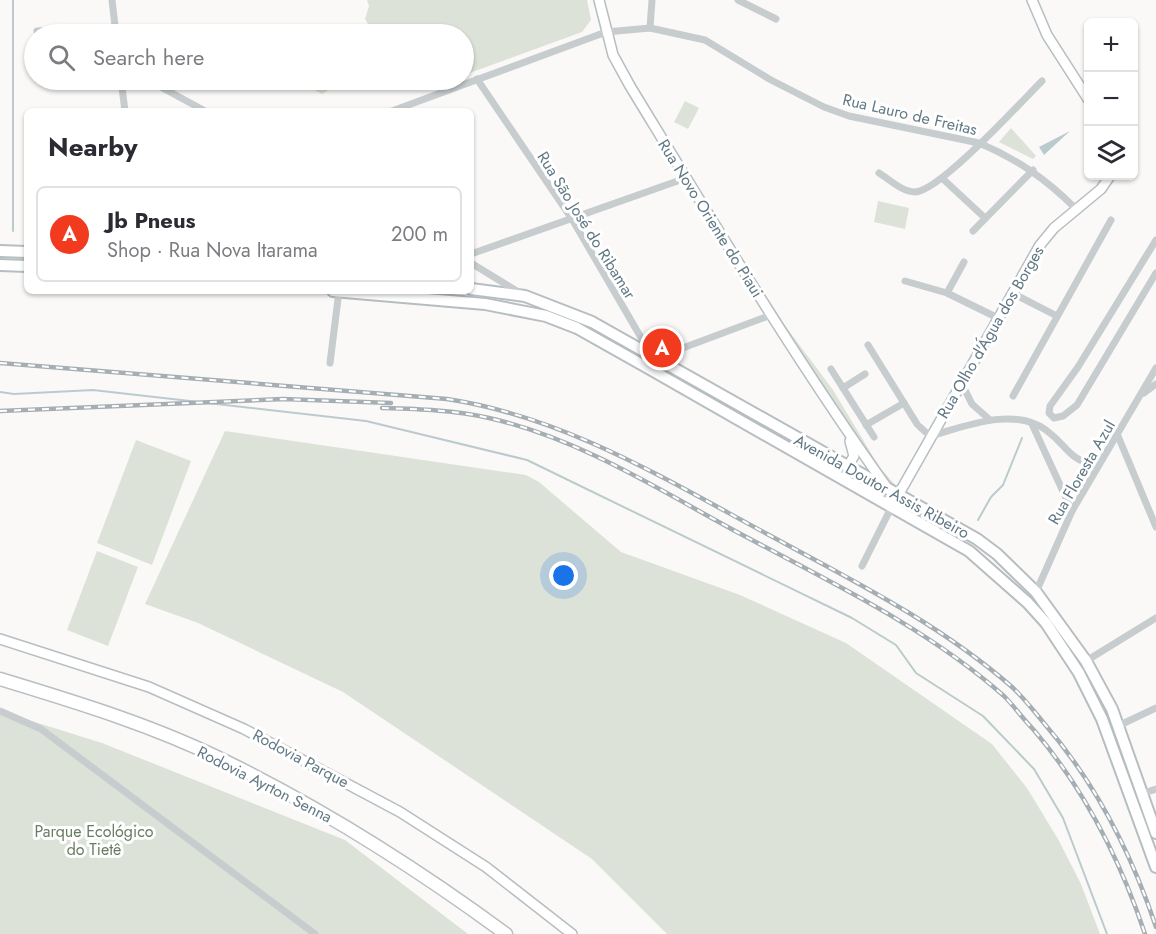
<!DOCTYPE html>
<meta charset="utf-8">
<style>
body{margin:0;font-family:Jost,sans-serif;background:#f2f2f3;color:#2b2b33}
.controls{position:absolute;right:18px;top:18px;display:grid;overflow:hidden;border-radius:9px;box-shadow:0 2px 4px #0004}
.controls button{width:54px;height:54px;display:grid;place-items:center;padding:0;border:0;border-bottom:2px solid #e1e1e2;background:#fff;color:#2b2b33;font:30px sans-serif}
.you{position:absolute;left:564px;top:576px;width:21px;height:21px;margin:-15px;border:4px solid #fff;border-radius:50%;background:#1a73e8;box-shadow:0 0 0 9px #1a73e833}
.badge{display:grid;place-items:center;width:39px;height:39px;border-radius:50%;background:#f23a1f;color:#fff;font-size:20px;font-weight:700}
.pin{position:absolute;translate:-50% -50%;border:3px solid #fff;box-shadow:0 2px 6px #0006}
.list{margin:0;padding:0;list-style:none}
h2{display:flex;justify-content:space-between;align-items:center;height:78px;margin:0;padding:0 24px;font-size:26px}
h2 small{font-size:20px;font-weight:400;color:#7c7c81}
.list li{display:grid;grid-template-columns:39px 1fr auto;gap:18px;align-items:center;box-sizing:border-box;height:96px;margin:0 12px 12px;padding:0 12px;border:2px solid #e1e1e2;border-radius:9px}
.list b{display:block;font-size:22px;white-space:nowrap}
.list p{margin:0;font-size:20px;white-space:nowrap;color:#7c7c81}
.list em{font-size:20px;font-style:normal;color:#7c7c81}
.icon{flex:none;width:33px;height:33px;fill:none;stroke:currentColor;stroke-width:2;stroke-linecap:round;stroke-linejoin:round}
.map{position:relative;flex:none;width:1156px;height:934px;overflow:hidden}
.search{position:absolute;background:#fff;box-shadow:0 2px 4px #0004;left:24px;top:24px;width:450px;height:66px;display:flex;align-items:center;gap:15px;box-sizing:border-box;padding:0 21px;border-radius:33px;color:#7c7c81;font-size:22px}
.panel{position:absolute;background:#fff;box-shadow:0 2px 4px #0004;left:24px;top:108px;width:450px;height:186px;border-radius:9px}
.map>svg:first-child{display:block}
.green{fill:#dce2d8}
.water{fill:#bbcbcd}
.lines{fill:none;stroke-linecap:round;stroke-linejoin:round}
.stream{stroke:#bbcbcd;stroke-width:2}
.secondary-casing{stroke:#b6bec2;stroke-width:12}
.primary-casing{stroke:#b7bec1;stroke-width:14}
.highway-casing{stroke:#b9bec1;stroke-width:15}
.street{stroke:#c7cccf;stroke-width:7}
.secondary{stroke:#fff;stroke-width:9}
.primary{stroke:#fff;stroke-width:10}
.highway{stroke:#fff;stroke-width:12}
.rail-casing{stroke:#a5aeb3;stroke-width:4.5}
.rail{stroke:#fff;stroke-width:2;stroke-dasharray:7;stroke-linecap:butt}
.labels{text-anchor:middle;stroke-width:6;stroke-linejoin:round;paint-order:stroke}
.street-label{font-size:16px;fill:#627985;stroke:#fff}
.park-label{font-size:16px;fill:#697b62;stroke:#fff}
</style>
<div class="map">
<svg width="1156" height="934" viewBox="0 0 1156 934">
<rect width="100%" height="100%" fill="#faf9f7"/>
<g class="green">
<polygon points="367,0 587,0 591,20 582,32 464,75 464,34 374,34 365,19 369,6"/>
<polygon points="310,80 333,80 335,86 322,94 316,91"/>
<polygon points="414,80 453,80 425,90"/>
<polygon points="685,101 699,108 688,129 674,122"/>
<polygon points="1011,128 1036,156 1033,159 999,142"/>
<polygon points="878,201 909,208 905,229 874,222"/>
<polygon points="780,319 833,390 880,468 898,488 875,476 869,462"/>
<polygon points="225,431 526,475 539,482 621,552 740,595 846,643 992,744 1027,788 1058,839 1081,884 1100,934 667,934 592,859 343,692 198,623 145,604"/>
<polygon points="136,440 191,461 152,565 97,543"/>
<polygon points="97,551 138,567 108,646 67,630"/>
<polygon points="0,711 102,743 345,840 468,934 0,934"/>
</g>
<polygon class="water" points="1070,131 1044,155 1039,147"/>
<g class="lines">
<g class="stream">
<polyline points="13,231 13,0"/>
<polyline points="0,392 14,394 93,390 366,421 527,460 852,618 896,645 916,673 983,716 1034,769 1063,818 1107,934"/>
<polyline points="978,520 991,497 1003,485 1022,438"/>
</g>
<g class="secondary-casing">
<g id="secondary">
<path d="M 599,0 L 613,55 L 630,86 C 713,222 795,359 888,489"/>
<polyline points="1032,0 1047,35 1088,99"/>
<polyline points="848,466 854,456 850,441"/>
<polyline points="892,506 1040,245 1054,228 1101,189 1110,176"/>
<polyline points="0,639 149,687 244,729 400,812 486,867 572,934"/>
</g>
</g>
<g class="primary-casing">
<g id="primary">
<polyline points="0,251 27,252"/>
<polyline points="0,265 27,266"/>
<polyline points="471,289 525,296 592,322 977,539 997,554 1036,592 1086,661 1112,709 1156,833"/>
<polyline points="333,291 485,304 546,316 577,328 648,368 969,551 1028,603 1046,623 1079,673 1102,719 1156,867"/>
</g>
</g>
<g class="highway-casing">
<path id="highway" d="M 0,679 C 79,703 158,727 231,764 C 328,812 419,870 506,934"/>
</g>
<g class="street">
<polyline points="112,0 116,34"/>
<polyline points="738,0 776,19"/>
<polyline points="650,28 652,0"/>
<polyline points="37,31 66,30 77,34"/>
<polyline points="477,79 572,219 650,353"/>
<polyline points="81,80 119,80"/>
<polyline points="121,80 125,111"/>
<polyline points="148,80 205,111"/>
<path d="M 392,111 L 606,32 L 650,28 L 705,40 L 771,80 L 824,107 L 849,116 L 979,143 C 1017,159 1046,179 1075,208"/>
<path d="M 879,173 C 889,179 902,192 915,192 C 939,192 1021,102 1042,81"/>
<polyline points="943,179 985,218"/>
<polyline points="973,231 1033,170"/>
<polyline points="1156,240 1078,367 1050,406 1049,413 1054,418 1063,416 1077,405 1156,273"/>
<polyline points="471,254 686,178"/>
<polyline points="471,263 520,293"/>
<polyline points="905,281 947,293 998,318"/>
<polyline points="947,293 964,262"/>
<polyline points="1012,293 1057,316"/>
<polyline points="868,345 917,424"/>
<polyline points="656,358 771,315"/>
<polyline points="330,363 339,291"/>
<polyline points="831,369 874,437"/>
<polyline points="961,382 972,404 990,420"/>
<polyline points="843,388 865,374"/>
<polyline points="1144,393 1156,384"/>
<polyline points="1013,396 1111,220"/>
<polyline points="1032,424 1072,511"/>
<polyline points="866,425 904,403"/>
<path d="M 920,427 L 930,436 C 964,427 1013,406 1046,430 C 1070,448 1064,456 1097,467"/>
<polyline points="1118,436 1156,527"/>
<polyline points="862,566 892,506"/>
<polyline points="1036,592 1072,511 1156,368"/>
<polyline points="1086,661 1156,618"/>
<polyline points="0,711 41,729 315,934"/>
<polyline points="1118,726 1156,708"/>
<polyline points="1141,794 1156,789"/>
</g>
<use href="#secondary" class="secondary"/>
<use href="#primary" class="primary"/>
<use href="#highway" class="highway"/>
<g class="rail-casing">
<g id="rail">
<path d="M 0,363 L 447,399 C 565,417 665,479 769,535 C 852,580 940,624 1012,687 C 1023,697 1033,710 1043,722 C 1095,782 1131,852 1156,927"/>
<path d="M 382,408 C 416,409 455,410 489,418 C 578,438 658,489 737,532 C 828,581 926,627 1004,696 C 1014,706 1023,719 1033,729 C 1085,790 1120,859 1145,934"/>
<polyline points="0,411 283,399 391,403"/>
</g>
</g>
<use href="#rail" class="rail"/>
</g>
<g class="labels">
<g class="street-label">
<text transform="translate(910 114) rotate(13)" y="6">Rua Lauro de Freitas</text>
<text transform="translate(711 218) rotate(58)" y="6">Rua Novo Oriente do Piaui</text>
<text transform="translate(587 225) rotate(58)" y="6">Rua São José do Ribamar</text>
<text transform="translate(990 332) rotate(-60)" y="6">Rua Olho d'Água dos Borges</text>
<text transform="translate(1081 472) rotate(-60)" y="6">Rua Floresta Azul</text>
<text transform="translate(882 486) rotate(29)" y="6">Avenida Doutor Assis Ribeiro</text>
<text transform="translate(301 758) rotate(28)" y="6">Rodovia Parque</text>
<text transform="translate(265 784) rotate(27)" y="6">Rodovia Ayrton Senna</text>
</g>
<g class="park-label">
<text x="94" y="837">Parque Ecológico<tspan x="94" dy="18">do Tietê</tspan></text>
</g>
</g>
</svg>
<div class="controls">
<button>+</button>
<button>−</button>
<button><svg class="icon" aria-label="layers" viewBox="0 0 24 24"><path d="M12 4l9 5-9 5-9-5zM3 14l9 5 9-5"/></svg></button>
</div>
<div class="you"></div>
<div class="pin badge" style="left:662px;top:348px">A</div>
<div class="search"><svg class="icon" aria-label="search" viewBox="0 0 24 24"><circle cx="10" cy="10" r="6"/><path d="M15 15l6 6"/></svg>Search here</div>
<section class="panel">
<h2>Nearby<small></small></h2>
<ul class="list">
<li><span class="badge">A</span><div><b>Jb Pneus</b><p>Shop · Rua Nova Itarama</p></div><em>200 m</em></li>
</ul>
</section>
</div>
